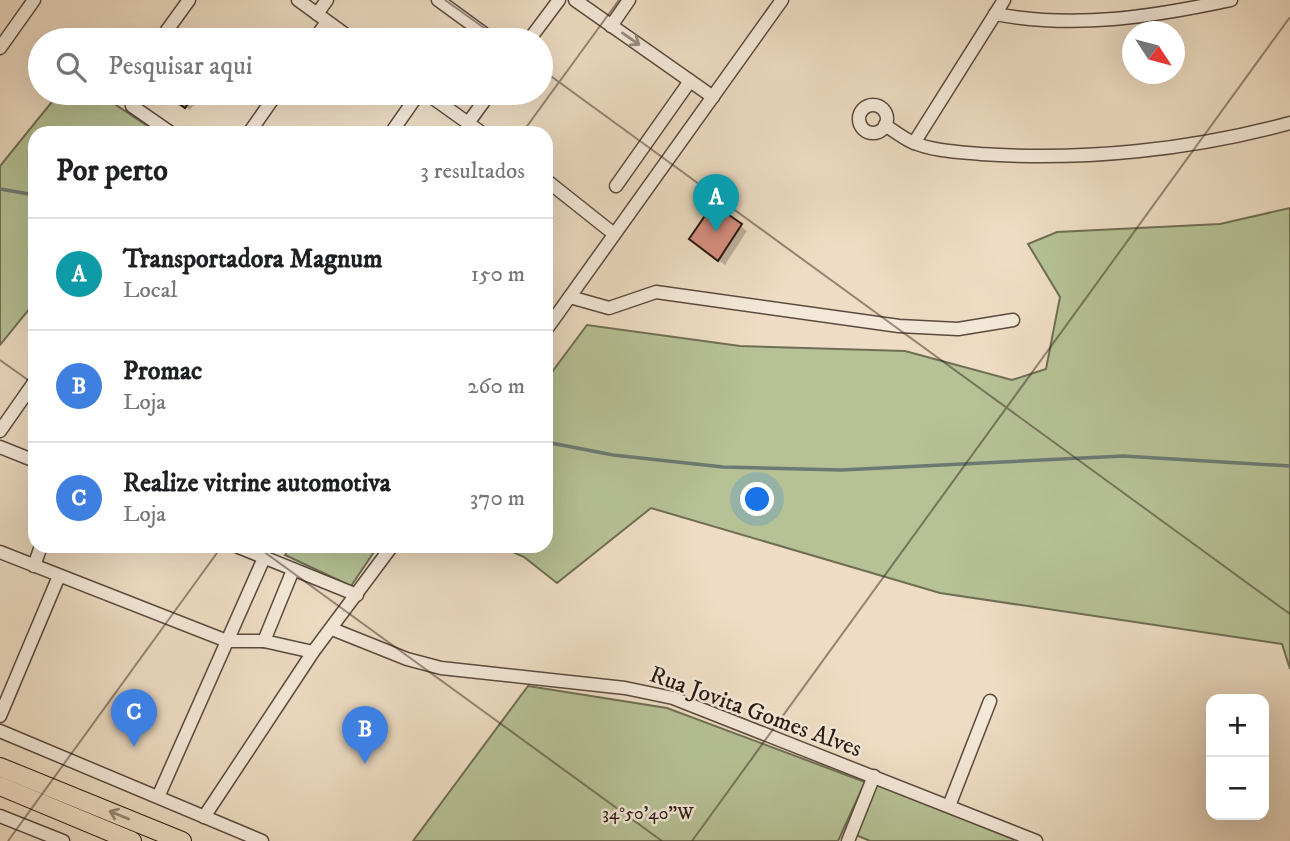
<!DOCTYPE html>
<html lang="pt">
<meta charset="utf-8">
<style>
body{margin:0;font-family:"IM FELL DW Pica",serif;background:#f2f2f2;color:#202124}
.controls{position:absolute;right:21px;bottom:21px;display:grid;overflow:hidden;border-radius:14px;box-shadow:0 7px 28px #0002}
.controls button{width:63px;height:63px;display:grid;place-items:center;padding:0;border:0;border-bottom:2px solid #e0e0e0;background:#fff;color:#202124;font:35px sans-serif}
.compass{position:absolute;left:1122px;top:21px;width:63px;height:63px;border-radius:50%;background:#fff;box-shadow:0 7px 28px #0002;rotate:126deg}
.you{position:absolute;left:758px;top:500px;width:24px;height:24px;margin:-18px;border:5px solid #fff;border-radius:50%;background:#1a73e8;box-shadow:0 0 0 10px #1a73e833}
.badge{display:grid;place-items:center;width:46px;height:46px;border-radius:50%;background:#ea580c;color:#fff;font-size:23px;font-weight:700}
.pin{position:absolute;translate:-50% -58px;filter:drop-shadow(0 2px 4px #0008)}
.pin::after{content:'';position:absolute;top:37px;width:24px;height:21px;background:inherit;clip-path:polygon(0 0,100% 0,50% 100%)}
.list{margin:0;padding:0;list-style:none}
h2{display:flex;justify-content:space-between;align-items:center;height:91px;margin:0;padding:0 28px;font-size:30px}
h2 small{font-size:23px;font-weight:400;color:#757577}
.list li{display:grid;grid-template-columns:46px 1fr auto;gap:21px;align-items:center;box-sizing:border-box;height:112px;padding:0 28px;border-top:2px solid #e0e0e0}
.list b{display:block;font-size:26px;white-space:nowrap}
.list p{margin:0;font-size:23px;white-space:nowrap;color:#757577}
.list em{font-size:23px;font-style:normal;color:#757577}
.icon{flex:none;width:38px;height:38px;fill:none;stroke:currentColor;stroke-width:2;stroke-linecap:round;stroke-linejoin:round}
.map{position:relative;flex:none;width:1290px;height:841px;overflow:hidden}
.search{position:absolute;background:#fff;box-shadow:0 7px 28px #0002;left:28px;top:28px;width:525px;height:77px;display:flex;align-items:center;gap:18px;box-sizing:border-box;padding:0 24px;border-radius:38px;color:#757577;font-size:26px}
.panel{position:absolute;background:#fff;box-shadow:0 7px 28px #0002;left:28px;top:126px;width:525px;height:427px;border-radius:21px}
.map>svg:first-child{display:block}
.green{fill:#b6c296;stroke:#6f6e54;stroke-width:2}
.shadow{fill:#0003}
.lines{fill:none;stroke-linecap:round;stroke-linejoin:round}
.stream{stroke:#6c7a74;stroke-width:3.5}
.building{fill:#d88f81;stroke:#281912;stroke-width:2}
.minor-casing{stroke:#5a4a3e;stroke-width:15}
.highway-casing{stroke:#281912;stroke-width:20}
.minor{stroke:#f4e9d9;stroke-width:12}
.highway{stroke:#eeddc4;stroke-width:18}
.oneway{stroke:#988b7f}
.oneway2{stroke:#958574}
.ticks{fill:none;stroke:#281912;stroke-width:2;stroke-opacity:0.45}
.labels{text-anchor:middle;stroke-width:5;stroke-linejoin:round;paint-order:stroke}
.street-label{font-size:24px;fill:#281912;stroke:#f4e9d9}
.ticks-label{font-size:18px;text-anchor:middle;fill:#281912;stroke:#f4e9d9;stroke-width:5;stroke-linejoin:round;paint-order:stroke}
</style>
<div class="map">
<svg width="1290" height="841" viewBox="0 0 1290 841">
<rect width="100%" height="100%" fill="#eeddc4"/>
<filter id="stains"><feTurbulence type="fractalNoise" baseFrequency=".00286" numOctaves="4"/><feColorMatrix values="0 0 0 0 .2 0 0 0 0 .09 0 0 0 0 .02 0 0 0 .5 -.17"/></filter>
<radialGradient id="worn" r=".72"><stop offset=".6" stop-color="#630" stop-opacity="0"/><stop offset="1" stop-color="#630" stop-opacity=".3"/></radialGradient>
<g class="green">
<polygon points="59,93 98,93 158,133 35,133 35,302 0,345 0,166"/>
<polygon points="1290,208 1290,669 1282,644 940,593 651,508 557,583 524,557 499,546 546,546 546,380 587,325 740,346 905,351 1012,380 1046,369 1060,297 1028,244 1057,232 1220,224"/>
<polygon points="290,546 378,546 351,586 285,555"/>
<polygon points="528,686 667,708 865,782 838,841 413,841"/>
<polygon points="877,783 1014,839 1013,841 870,841 856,835"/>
</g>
<g class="shadow">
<polygon points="165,93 182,93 195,103 190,110"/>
<polygon points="714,206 747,231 725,265 698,245"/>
<polygon points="546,301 555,308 546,321"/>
</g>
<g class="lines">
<g class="stream">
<polyline points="0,189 35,195"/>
<polyline points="546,442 613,455 723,467 841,470 1123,456 1290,466"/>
</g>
</g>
<g class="building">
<polygon points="164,93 185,93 192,98 185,108"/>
<polygon points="713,204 742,224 718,261 689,239"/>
</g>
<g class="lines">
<g class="minor-casing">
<g id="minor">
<polyline points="298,0 353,40"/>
<polyline points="438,0 493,40"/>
<polyline points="575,0 713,97"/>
<polyline points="317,14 327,0"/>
<path d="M 995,14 C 1075,29 1152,17 1231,0"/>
<polyline points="611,26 629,0"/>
<polyline points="160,40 189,0"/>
<polyline points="314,40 327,22"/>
<polyline points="529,40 559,0"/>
<polyline points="0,48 34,0"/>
<polyline points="130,93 132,106 171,133"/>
<polyline points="426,93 482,133"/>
<circle cx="873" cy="119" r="14"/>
<polyline points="468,123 490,93"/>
<path d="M 885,125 C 894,131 903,138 912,142 C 932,151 960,152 981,154 C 1083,161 1191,150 1290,123"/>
<polyline points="249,133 277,93"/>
<polyline points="391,133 419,93"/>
<polyline points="914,143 1004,0"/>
<polyline points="546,180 614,234"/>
<polyline points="616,186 690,81"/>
<polyline points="570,297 609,308 656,292 899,326 958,329 1013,320"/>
<polyline points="546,330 782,0"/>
<polyline points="0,431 35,381"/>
<polyline points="0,447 35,461"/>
<polyline points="236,546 357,595"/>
<polyline points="0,552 227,641 264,641 313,652"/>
<polyline points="34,566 41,546"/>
<polyline points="332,629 407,659 441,668 625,688 673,698 1036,841"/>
<polyline points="264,641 293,570"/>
<polyline points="0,716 59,576"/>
<polyline points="0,731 262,841"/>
<polyline points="158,797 264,558"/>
<polyline points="949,806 990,701"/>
<polyline points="0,816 63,841"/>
<polyline points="204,817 313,652 392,546"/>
<polyline points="848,841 874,776"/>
</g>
</g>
<g class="highway-casing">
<g id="highway">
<polyline points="0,767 182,841"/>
<polyline points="0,786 132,841"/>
</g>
</g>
<use href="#minor" class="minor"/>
<use href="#highway" class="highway"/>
</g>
<defs><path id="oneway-shaft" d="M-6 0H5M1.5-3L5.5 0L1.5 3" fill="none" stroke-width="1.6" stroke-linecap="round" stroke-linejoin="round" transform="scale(1.75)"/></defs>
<use class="oneway" href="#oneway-shaft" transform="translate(631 39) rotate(35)"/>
<use class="oneway2" href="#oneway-shaft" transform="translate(119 815) rotate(-158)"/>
<path class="ticks" d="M 445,0 L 501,40M 541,69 L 1290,614M 522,133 L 619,0M 0,360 L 35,385M 256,546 L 662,841M 8,841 L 222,546M 692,841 L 1290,17"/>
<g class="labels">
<g class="street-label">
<text transform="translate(756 711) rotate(20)" y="8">Rua Jovita Gomes Alves</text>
</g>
</g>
<g class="ticks-label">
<text x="648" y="819">34°50'40"W</text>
</g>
<rect width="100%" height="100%" filter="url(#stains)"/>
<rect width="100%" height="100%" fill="url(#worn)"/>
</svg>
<div class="controls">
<button>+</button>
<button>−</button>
</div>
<svg class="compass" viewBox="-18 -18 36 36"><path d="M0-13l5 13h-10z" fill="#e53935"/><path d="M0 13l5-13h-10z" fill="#757577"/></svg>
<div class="you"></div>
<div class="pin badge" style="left:716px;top:232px;background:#0f9aa8">A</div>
<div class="pin badge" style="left:365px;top:764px;background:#3f7fe0">B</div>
<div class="pin badge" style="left:134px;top:747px;background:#3f7fe0">C</div>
<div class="search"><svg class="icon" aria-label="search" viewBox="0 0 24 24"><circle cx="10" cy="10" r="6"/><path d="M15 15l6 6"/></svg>Pesquisar aqui</div>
<section class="panel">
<h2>Por perto<small>3 resultados</small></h2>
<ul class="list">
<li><span class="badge" style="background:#0f9aa8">A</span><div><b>Transportadora Magnum</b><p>Local</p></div><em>150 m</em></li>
<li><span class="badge" style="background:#3f7fe0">B</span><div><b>Promac</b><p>Loja</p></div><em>260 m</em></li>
<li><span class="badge" style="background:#3f7fe0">C</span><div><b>Realize vitrine automotiva</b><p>Loja</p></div><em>370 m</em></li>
</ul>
</section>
</div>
